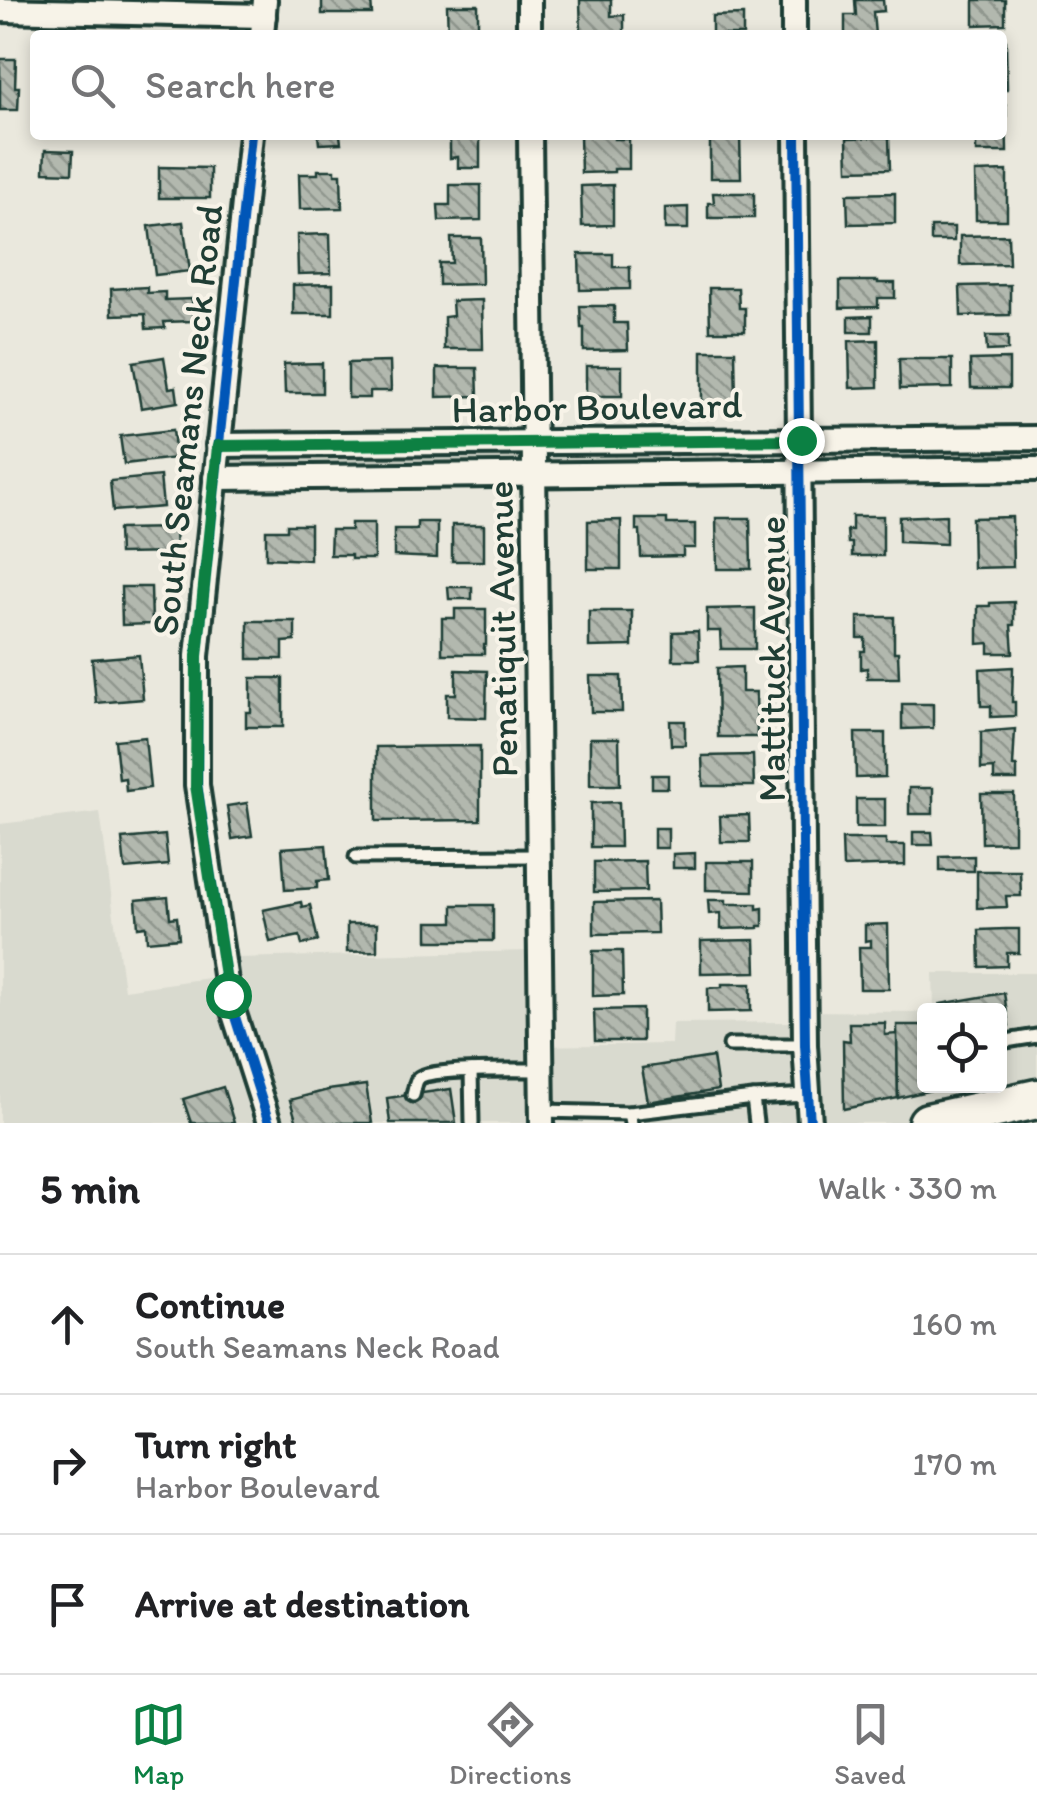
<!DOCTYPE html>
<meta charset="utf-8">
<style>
body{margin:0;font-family:Itim,sans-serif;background:#f2f2f2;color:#202124}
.controls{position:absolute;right:30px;bottom:30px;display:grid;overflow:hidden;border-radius:10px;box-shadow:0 5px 15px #0003}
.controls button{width:90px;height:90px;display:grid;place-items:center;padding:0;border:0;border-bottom:2px solid #e0e0e0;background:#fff;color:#202124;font:50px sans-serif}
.stop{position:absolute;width:30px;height:30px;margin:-22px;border:8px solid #0b8043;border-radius:50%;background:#fff}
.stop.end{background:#0b8043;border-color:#fff;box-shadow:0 2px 10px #0008}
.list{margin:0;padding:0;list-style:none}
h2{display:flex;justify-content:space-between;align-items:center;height:130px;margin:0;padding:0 40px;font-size:42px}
h2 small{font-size:32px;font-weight:400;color:#757577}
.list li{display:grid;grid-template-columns:65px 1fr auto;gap:30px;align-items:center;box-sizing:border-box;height:140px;padding:0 40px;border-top:2px solid #e0e0e0}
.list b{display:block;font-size:38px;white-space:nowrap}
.list p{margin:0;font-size:32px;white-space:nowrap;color:#757577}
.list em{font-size:32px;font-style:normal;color:#757577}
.icon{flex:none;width:55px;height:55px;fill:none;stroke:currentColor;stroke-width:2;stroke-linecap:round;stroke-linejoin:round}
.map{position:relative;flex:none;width:1037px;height:1123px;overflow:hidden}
.search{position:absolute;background:#fff;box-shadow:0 5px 15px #0003;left:30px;right:30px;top:30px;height:110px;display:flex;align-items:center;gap:25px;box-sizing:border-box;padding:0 35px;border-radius:10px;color:#757577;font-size:38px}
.sheet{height:550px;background:#fff}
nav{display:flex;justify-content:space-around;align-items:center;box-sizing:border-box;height:140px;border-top:2px solid #e0e0e0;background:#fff;font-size:28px;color:#757577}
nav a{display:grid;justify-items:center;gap:5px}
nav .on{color:#0b8043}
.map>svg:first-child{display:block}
.built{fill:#d9dacf}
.grass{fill:url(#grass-dots);stroke:#74847a;stroke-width:2.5}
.building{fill:url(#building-back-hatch);stroke:#1f3d34;stroke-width:2.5}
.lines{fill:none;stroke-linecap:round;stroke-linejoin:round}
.service-casing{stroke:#1f3d34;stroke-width:19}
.minor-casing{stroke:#1f3d34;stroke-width:30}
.primary-casing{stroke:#1f3d34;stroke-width:45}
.service{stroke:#f7f3e8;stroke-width:11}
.minor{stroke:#f7f3e8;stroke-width:22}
.primary{stroke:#f7f3e8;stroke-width:38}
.cycleway-casing{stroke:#f7f3e8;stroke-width:16}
.cycleway{stroke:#0057b8;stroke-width:10}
.route{stroke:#0b8043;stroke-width:12}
.labels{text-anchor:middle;stroke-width:8;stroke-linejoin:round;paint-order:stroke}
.street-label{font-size:38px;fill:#1f3d34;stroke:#f7f3e8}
</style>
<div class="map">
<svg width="1037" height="1123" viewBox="0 0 1037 1123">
<defs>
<pattern id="grass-dots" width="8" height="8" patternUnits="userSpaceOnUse" patternTransform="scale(2.5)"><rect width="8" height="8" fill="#c8ccc1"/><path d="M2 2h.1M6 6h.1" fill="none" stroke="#abb0a6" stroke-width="1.8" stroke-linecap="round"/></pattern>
<pattern id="building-back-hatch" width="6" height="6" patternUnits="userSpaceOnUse" patternTransform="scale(2.5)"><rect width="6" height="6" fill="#b2b8ae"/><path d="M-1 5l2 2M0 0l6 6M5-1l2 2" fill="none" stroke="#90978e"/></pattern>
</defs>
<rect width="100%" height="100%" fill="#eae8dd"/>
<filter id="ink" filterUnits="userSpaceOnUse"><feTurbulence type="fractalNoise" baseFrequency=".01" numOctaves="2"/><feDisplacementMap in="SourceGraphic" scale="20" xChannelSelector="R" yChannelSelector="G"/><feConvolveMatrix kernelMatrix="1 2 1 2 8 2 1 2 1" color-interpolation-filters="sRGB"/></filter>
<g filter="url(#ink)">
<polygon class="built" points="100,812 124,990 236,974 235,958 529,951 531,1046 671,1044 672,1023 793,1022 794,1011 924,1012 924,1086 1000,1086 1000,1011 934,1010 933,973 1037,973 1037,1123 0,1123 0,824"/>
<g class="grass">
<polygon points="1037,442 1037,465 805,468 804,445"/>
<polygon points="795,444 795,468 540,471 539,447"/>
<polygon points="528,447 528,471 222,473 223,451"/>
</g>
<g class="building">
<polygon points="322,0 371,0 372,14 322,14"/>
<polygon points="580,0 611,0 611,16 624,15 624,35 581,35"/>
<polygon points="855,0 883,0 884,11 873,12 875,35 845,35 845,15 856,15"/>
<polygon points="974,0 1005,0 1005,24 974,25"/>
<polygon points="447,5 478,5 478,35 448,35"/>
<polygon points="743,15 743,35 712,35 712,16"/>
<polygon points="1002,41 1006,41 1007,89 1002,89"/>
<polygon points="0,59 16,59 15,87 19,87 18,110 0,110"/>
<polygon points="1002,105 1006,105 1007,152 976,152 976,135 1002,135"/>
<polygon points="318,135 340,135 341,143 319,144"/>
<polygon points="450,135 480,135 480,168 458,168 458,157 450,158"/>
<polygon points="580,135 614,135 614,139 629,139 629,169 614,169 614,172 581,173"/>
<polygon points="710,135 740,135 741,178 710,178"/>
<polygon points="889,137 890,169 848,170 847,138"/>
<polygon points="45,150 73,151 72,173 44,172"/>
<polygon points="159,167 210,168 210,198 159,198"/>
<polygon points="318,170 335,170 335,174 341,174 342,208 300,209 299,174 318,174"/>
<polygon points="1007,171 1007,220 976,220 975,172"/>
<polygon points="450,185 481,185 481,220 439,221 438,205 450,205"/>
<polygon points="613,185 613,225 582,226 581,186"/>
<polygon points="713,193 754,193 754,218 708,218 708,203 714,203"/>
<polygon points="895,193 895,223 848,224 847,194"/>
<polygon points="688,207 688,229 665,229 665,208"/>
<polygon points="183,222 190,271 155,275 149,226"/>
<rect x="931" y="227" width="23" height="14"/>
<polygon points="330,234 331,273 298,274 297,235"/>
<polygon points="1008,235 1009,264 960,265 960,236"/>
<polygon points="451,238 481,238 482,284 439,285 439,263 452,263"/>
<polygon points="579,254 613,254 613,267 630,267 630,289 580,290"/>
<polygon points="840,281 878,281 878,283 895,283 895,298 878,298 878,307 840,308"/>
<polygon points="333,284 333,314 293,314 293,285"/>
<polygon points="1010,285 1010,315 961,316 960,286"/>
<polygon points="147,287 147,293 165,292 165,300 192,299 193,321 164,322 165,328 146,329 145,314 112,315 111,289"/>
<polygon points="709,288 738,288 739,308 745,308 745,331 710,331"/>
<polygon points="482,300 483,349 444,349 444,317 453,316 452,301"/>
<polygon points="580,306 614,306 614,323 627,323 628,350 584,351 584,328 581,328"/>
<polygon points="872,316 872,332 849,332 849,317"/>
<polygon points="986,336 1008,336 1008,350 987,351"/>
<polygon points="878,340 878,387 850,388 849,341"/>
<polygon points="702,351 735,351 736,403 702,403"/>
<polygon points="164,357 169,388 176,387 178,402 141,408 133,362"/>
<polygon points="899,359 952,359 952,388 900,389"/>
<polygon points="1009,359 1009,388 971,388 970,360"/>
<polygon points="390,362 391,391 370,391 370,398 348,398 348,363"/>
<polygon points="322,363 322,393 285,393 284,364"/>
<rect x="586" y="366" width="36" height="30"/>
<polygon points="437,368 477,368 478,396 437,397"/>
<polygon points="173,430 176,458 124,464 120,436"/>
<polygon points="160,476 163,507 113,511 110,481"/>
<polygon points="946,515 946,544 899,542 899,517"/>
<polygon points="852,516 883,516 883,556 852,556 852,543 848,543 847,530 852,530"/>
<polygon points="1012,517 1013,567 973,568 972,518"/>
<polygon points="716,518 750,518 751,569 717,569"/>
<polygon points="636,519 667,519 667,524 695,524 695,548 683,548 683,556 641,557 640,530 636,530"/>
<polygon points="621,520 621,569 588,569 588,521"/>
<polygon points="417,522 437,522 437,558 394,556 394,529 417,529"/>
<polygon points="351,523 374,523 374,559 351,559 351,555 330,555 331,530 351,530"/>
<polygon points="287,525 310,525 310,560 266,558 266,530 287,530"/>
<rect x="452" y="525" width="32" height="36"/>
<polygon points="175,528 176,553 119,554 118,529"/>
<polygon points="121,587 151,587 152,624 122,625"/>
<polygon points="448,587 472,587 472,599 449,599"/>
<polygon points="1014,602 1014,625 1011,625 1013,653 989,653 989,643 978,644 978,606 990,606 990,603"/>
<polygon points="755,608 755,649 721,649 720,631 707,631 707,609"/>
<polygon points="455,609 486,609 486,645 484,645 484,654 442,654 442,618 455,618"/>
<polygon points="589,611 632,611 632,646 589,647"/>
<polygon points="858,617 894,617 894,652 898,652 899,678 867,678 867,668 861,669 861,651 865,651 865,638 858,638"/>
<polygon points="248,621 295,621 295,641 283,642 283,659 248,659"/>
<polygon points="698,631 699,660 673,660 673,632"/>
<polygon points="139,655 143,699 96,703 92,659"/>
<polygon points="742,667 742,692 756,692 757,737 718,737 717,668"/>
<polygon points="1013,667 1012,702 1015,702 1015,716 991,717 991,706 981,706 980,669"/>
<polygon points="456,670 487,671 486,718 447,717 447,694 456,694"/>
<polygon points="590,676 621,676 622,712 591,712"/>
<polygon points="251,678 283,678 283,727 246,727 246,712 251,712"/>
<polygon points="902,704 933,704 933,728 902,729"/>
<polygon points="670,721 685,721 685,745 671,745"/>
<polygon points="1015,729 1013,766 1017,766 1017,780 994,780 994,768 981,769 981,732"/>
<polygon points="855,733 885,733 885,777 856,778"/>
<polygon points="145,737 150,788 126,791 125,778 119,779 115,740"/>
<polygon points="590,738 619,738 620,785 590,785"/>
<polygon points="480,746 480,820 376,821 376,747"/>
<polygon points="753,755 754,786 703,786 702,756"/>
<rect x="652" y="775" width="16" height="13"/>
<rect x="909" y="788" width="24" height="26"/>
<polygon points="981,794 1014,794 1014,842 982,843"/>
<rect x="856" y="799" width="29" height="28"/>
<polygon points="619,802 620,847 591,847 591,803"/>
<polygon points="247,803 252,836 232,839 227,806"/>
<polygon points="749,815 750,842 721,842 720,816"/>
<rect x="654" y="828" width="14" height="20"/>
<polygon points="913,832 932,832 933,845 913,845"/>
<polygon points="165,835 168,865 125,869 122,839"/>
<polygon points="842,839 886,839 886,845 905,845 905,865 843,867"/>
<polygon points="326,845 329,880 317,881 317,888 285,890 282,848"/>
<polygon points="695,853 695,868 673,868 673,854"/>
<polygon points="974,856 974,871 940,871 940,857"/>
<polygon points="645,861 646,891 594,892 594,862"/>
<polygon points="706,862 753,862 753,891 706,890"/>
<polygon points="977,871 1020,871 1021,896 1006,896 1007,907 977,908"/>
<polygon points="168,897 170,918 177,917 179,938 147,941 146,926 138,927 136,900"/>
<polygon points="708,900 726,900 726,904 757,904 757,909 763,908 763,926 758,926 758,928 721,929 721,913 709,914"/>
<polygon points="656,901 657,933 594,934 594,902"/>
<polygon points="301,902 302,907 310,905 318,941 302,945 300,936 270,942 263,910"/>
<polygon points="453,905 493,905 493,941 428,941 428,922 453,922"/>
<polygon points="347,924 377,924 377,951 347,952"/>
<polygon points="888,924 889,989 860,989 859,947 871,947 871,940 865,941 865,925"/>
<polygon points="1006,929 1019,929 1019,953 1007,953 1007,966 980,967 979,930"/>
<polygon points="755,940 756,972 701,973 701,941"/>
<polygon points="593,951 622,951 623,995 593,996"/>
<polygon points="722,984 751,984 751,1011 708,1012 708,988 722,987"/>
<polygon points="1004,993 1009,1026 1000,1028 1000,1011 941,1011 940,1004"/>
<polygon points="642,1009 642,1041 595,1041 594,1010"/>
<polygon points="849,1023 885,1023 885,1035 897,1034 898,1098 844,1109 843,1040 850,1041"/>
<polygon points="897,1025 924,1025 924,1086 940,1086 940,1088 898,1098"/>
<polygon points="713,1057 718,1090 648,1102 642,1068"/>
<polygon points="366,1085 372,1123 297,1123 290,1100 328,1090"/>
<polygon points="223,1087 234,1123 191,1123 183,1099"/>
<polygon points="451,1089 456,1123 390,1123 387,1098"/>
</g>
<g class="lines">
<g class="service-casing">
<g id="service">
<polyline points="356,857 539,856"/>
<polyline points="1000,1042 1037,1036"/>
<polyline points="730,1045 805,1045"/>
<polyline points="471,1071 472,1123"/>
<path d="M 413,1095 C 415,1089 415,1083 418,1079 C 426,1068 524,1070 541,1070"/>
<polyline points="753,1098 808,1095"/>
<polyline points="542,1111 629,1113"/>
<polyline points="631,1123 629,1113 753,1098 756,1123"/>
</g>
</g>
<g class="minor-casing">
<g id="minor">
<polyline points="529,0 529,35"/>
<polyline points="794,0 794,35"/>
<polyline points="0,10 264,16"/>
<polyline points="262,35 265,0"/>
<polyline points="251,135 197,656 197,785 228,995 269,1123"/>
<polyline points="530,135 542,1123"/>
<polyline points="796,135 805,1045 810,1123"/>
<polyline points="218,445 1037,438"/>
<polyline points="215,478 1037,469"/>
</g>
</g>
<g class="primary-casing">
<polyline id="primary" points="928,1123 1037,1099"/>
</g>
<use href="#service" class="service"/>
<use href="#minor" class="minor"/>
<use href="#primary" class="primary"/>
<g class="cycleway-casing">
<g id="cycleway">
<polyline points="251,135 197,656 197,785 228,995 269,1123"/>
<polyline points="796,135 805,1045 810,1123"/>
</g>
</g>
<use href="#cycleway" class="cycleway"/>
</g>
</g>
<g class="lines" filter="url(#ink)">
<polyline class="route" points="228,995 196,785 197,656 218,446 801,440"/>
</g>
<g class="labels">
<g class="street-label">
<text transform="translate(597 407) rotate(-1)" y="13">Harbor Boulevard</text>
<text transform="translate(187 420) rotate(-84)" y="13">South Seamans Neck Road</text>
<text transform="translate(502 629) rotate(-91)" y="13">Penatiquit Avenue</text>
<text transform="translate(772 659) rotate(-90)" y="13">Mattituck Avenue</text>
</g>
</g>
</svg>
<div class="controls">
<button><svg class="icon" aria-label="locate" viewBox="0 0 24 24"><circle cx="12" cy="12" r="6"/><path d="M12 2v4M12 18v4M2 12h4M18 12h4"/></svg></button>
</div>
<div class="stop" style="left:228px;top:995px"></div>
<div class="stop end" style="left:801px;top:440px"></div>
<div class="search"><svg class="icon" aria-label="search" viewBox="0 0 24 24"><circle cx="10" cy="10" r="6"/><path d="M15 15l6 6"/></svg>Search here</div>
</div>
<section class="sheet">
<h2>5 min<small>Walk · 330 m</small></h2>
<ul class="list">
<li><svg class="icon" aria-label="ahead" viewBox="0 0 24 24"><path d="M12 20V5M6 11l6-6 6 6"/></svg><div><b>Continue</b><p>South Seamans Neck Road</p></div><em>160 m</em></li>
<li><svg class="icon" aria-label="right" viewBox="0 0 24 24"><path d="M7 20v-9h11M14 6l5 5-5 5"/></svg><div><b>Turn right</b><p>Harbor Boulevard</p></div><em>170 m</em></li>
<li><svg class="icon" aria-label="arrive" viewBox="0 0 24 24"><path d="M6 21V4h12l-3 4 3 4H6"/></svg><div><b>Arrive at destination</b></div></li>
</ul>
</section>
<nav>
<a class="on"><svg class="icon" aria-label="map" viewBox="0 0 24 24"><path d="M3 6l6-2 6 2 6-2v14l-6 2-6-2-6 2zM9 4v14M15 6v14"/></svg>Map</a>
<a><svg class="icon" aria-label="directions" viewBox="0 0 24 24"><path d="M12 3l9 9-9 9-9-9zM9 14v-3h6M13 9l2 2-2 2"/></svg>Directions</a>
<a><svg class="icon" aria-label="saved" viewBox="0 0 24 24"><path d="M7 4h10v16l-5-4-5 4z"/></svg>Saved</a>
</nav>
